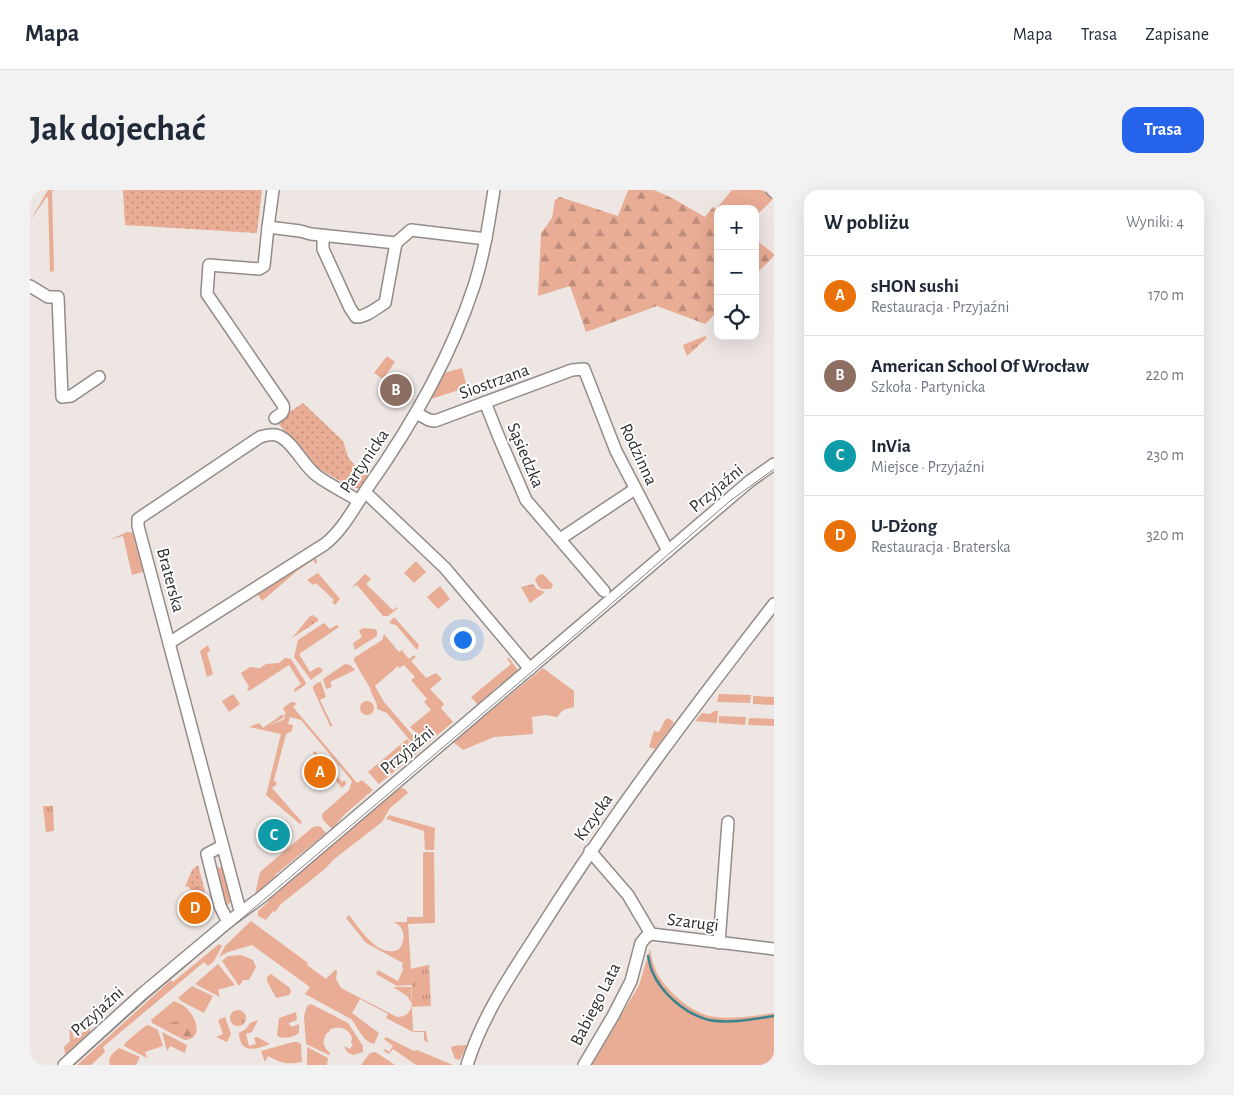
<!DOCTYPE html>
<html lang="pl">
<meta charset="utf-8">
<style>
body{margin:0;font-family:"Alegreya Sans",sans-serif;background:#f2f2f3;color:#1f2937}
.controls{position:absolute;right:15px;top:15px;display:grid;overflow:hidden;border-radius:10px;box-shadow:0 5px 20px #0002}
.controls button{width:45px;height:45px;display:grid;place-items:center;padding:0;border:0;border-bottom:1px solid #e0e1e3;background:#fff;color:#1f2937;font:25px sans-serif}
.you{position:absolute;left:432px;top:449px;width:18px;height:18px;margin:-12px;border:4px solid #fff;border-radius:50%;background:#1a73e8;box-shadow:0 0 0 8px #1a73e833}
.badge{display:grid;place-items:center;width:32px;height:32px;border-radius:50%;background:#2563eb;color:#fff;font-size:16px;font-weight:700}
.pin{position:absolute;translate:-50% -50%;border:2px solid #fff;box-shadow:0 1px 5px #0006}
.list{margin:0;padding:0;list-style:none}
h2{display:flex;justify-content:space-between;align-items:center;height:65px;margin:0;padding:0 20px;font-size:21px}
h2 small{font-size:16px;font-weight:400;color:#747a83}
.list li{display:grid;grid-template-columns:32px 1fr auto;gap:15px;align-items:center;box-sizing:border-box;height:80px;padding:0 20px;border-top:1px solid #e0e1e3}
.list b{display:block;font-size:19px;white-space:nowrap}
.list p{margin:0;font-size:16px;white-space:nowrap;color:#747a83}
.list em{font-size:16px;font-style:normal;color:#747a83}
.icon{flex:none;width:28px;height:28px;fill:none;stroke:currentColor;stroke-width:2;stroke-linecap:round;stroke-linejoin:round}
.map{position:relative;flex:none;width:744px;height:875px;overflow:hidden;border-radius:15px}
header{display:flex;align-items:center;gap:30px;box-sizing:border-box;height:70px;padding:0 25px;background:#fff;border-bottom:1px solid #e0e1e3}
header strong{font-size:24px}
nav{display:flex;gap:28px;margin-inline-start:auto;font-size:18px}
.intro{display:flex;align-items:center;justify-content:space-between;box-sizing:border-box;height:120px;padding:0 30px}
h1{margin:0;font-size:35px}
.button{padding:12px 22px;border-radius:15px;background:#2563eb;color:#fff;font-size:18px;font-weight:700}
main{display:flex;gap:30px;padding:0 30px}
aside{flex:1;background:#fff;border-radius:15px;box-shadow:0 5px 20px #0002}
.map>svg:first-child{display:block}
.grass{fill:#e9ac95}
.forest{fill:url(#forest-firs)}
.park{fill:url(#park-tufts)}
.garden{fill:url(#garden-dots)}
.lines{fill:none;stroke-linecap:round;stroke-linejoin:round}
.stream{stroke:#3c848d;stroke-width:2.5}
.minor-casing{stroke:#928c89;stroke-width:14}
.minor{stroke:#fff;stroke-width:11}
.tram{stroke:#86817f;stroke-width:1}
.labels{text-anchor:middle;stroke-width:4;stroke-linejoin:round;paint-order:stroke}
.street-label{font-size:18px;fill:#2f2d2c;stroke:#fff}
</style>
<header>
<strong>Mapa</strong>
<nav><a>Mapa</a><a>Trasa</a><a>Zapisane</a></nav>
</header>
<div class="intro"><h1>Jak dojechać</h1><a class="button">Trasa</a></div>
<main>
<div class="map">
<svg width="744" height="875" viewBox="0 0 744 875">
<defs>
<pattern id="forest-firs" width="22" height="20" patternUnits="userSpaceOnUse" patternTransform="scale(1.25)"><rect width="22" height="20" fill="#e9ac95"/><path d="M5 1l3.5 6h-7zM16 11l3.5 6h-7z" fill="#bd8c7a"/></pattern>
<pattern id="park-tufts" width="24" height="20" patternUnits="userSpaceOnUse" patternTransform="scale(1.25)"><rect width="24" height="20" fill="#e9ac95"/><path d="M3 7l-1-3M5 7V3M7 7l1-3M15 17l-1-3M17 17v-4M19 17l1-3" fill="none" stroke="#bd8c7a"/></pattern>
<pattern id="garden-dots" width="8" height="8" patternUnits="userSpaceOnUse" patternTransform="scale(1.25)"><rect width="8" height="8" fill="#e9ac95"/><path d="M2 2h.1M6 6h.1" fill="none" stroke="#bd8c7a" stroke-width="1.8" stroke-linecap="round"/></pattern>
</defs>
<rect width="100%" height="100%" fill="#ede6e3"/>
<g class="grass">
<polygon points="18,0 25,0 22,1 24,81 20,82 18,7 16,8 0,31"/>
<polygon points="702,0 734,0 743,9 725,27 725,19 688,19 688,20 686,19"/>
<polygon points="357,166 365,172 353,189 344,183"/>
<polygon points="432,178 436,194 431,195 432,199 401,209 414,183"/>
<polygon points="97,342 106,343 116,381 102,385 93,346 79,350"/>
<polygon points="284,367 287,370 287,373 286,374 283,370 267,381 232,411 227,403"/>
<polygon points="386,371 396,382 384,393 374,383"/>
<polygon points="288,383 310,409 305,415 302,412 304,410 286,393 283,395 277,390"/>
<polygon points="335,384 341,389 336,394 363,420 367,417 368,418 358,426 353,426 327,395 322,397"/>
<polygon points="513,384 523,395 521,399 511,399 507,394 505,389 509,385"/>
<polygon points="410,396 420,409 408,419 397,407"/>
<polygon points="363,428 365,428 389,455 387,460 366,435 359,433"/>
<polygon points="294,433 300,439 307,435 309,437 269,464 280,482 288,477 291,478 293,481 281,490 264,467 268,450"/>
<polygon points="333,438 345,439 347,441 347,446 325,460 323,453 332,447 329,441"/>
<path d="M 354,444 L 369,462 L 377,457 L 372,461 L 379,469 L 384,465 L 386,467 L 381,471 L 396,488 L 406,483 L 412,489 L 400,499 L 414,514 L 411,518 L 423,532 L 397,554 L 380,537 L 401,520 L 394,512 L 397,509 L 381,490 L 385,487 L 374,475 L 369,478 L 368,476 L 345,496 L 354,512 L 393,557 L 389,561 L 357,523 L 347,519 C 348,511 341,506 340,498 L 324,471 L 324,468 L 352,450 Z"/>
<polygon points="178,455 180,461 177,463 183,484 177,487 170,461"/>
<polygon points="255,468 261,469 276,493 275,495 265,502 264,499 271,494 259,475 219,501 217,499 219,497 211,483 220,477 230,478 236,474 249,473"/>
<polygon points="479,468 487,479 487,482 471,495 470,494 448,515 441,507 481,474 477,469"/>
<polygon points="315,474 320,475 325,480 300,492 302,497 296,499 293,489"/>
<polygon points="513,478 544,501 544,517 533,520 527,527 515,525 502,527 503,544 464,547 433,560 423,552"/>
<polygon points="289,492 291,492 296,507 290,510 303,537 300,536 283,499 283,496"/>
<polygon points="203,504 210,514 199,522 192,511"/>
<polygon points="689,504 721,505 720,513 687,512"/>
<polygon points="723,506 744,507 744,515 723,514"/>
<circle cx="337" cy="518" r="7"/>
<polygon points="261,512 267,513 263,517 327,593 332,590 343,600 315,624 302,639 293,630 292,624 319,600 322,591 271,530 260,527 258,534 263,535 262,541 256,544 244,590 247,594 242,598 272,632 270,634 236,605 251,544 219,537 229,533 233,538 253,524 253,528 238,536 255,529 254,525 256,524 253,518"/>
<polygon points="684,521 688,521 687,533 665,531 672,523 680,524"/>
<polygon points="689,526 716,527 715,535 689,533"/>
<polygon points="639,528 644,533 625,559 619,557 624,541 629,542 635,530"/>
<polygon points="719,528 744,529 744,536 718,535"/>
<polygon points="377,549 388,562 349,594 338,582"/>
<polygon points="285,561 312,592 315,590 316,594 312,598 283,563"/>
<polygon points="368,597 375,599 378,603 360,618 352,632 303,670 296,678 251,714 245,722 243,721 236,730 228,726 228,721 239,711 238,709"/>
<polygon points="359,625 405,638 404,660 395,660 394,641 356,629"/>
<polygon points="287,636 291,637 296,643 245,685 246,686 225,704 230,682 283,637"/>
<path d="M 395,662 L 404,662 L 405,733 L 378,734 L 381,779 L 399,775 L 381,790 L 381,795 L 367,796 L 346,784 L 348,780 L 368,791 L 373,780 L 372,775 L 373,773 L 336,753 L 316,728 L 319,725 C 330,739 348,768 368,760 C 377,751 375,736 363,732 L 377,732 L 377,727 L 393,727 L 393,663 Z"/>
<polygon points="192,677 196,683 203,710 196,716 190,704 184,681 187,678"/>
<path d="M 221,731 L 278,773 L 277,775 L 296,789 L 305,780 L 307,781 L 306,789 L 311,798 L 367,827 C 375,827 381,823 382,814 L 377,806 L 363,797 L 381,797 L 383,841 L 396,841 L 398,853 L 394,850 L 394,842 L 383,842 L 356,828 L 358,824 L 330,809 L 322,823 L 349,843 L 344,854 C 332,851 329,838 321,829 L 275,804 L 280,797 L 222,755 L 198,762 L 189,767 L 195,756 Z"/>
<polygon points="189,754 192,756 184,771 178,776 174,772 73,857 75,862 61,875 47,875 141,790 143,792"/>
<path d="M 620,759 C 621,766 623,774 626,781 C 635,800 664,826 686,827 C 705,829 725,826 744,823 L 744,875 L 562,875 L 609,795 Z"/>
<polygon points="211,765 223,770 226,777 219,790 213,790 209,796 192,771 198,766"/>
<polygon points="188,774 205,795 188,800 190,807 165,794"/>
<polygon points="241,784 260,798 261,802 259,805 246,808 237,791 237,787"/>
<polygon points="162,796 183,806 174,823 151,811 148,808"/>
<path d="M 144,811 C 148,813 152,814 155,817 C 165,825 175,847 155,850 L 122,833 L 121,830 Z"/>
<path d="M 281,814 L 318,833 L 333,856 L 333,862 L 323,865 L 317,862 L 314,856 L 320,859 L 323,854 L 321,853 L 322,848 C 318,838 310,835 299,840 L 300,841 L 296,844 C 292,853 293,857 300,863 L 299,865 L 276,854 L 274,826 L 277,816 Z"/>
<path d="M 266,822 L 267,830 L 259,833 L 261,837 L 269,834 L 269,843 C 264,847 255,849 249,847 L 247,845 L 249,828 Z"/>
<polygon points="195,827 201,844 197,852 186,847 193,844 188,830"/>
<path d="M 228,830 L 222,842 L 216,844 L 219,856 L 226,854 L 224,848 L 227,847 L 240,854 C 225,860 210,864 209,843 L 216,839 L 220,833 Z"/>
<polygon points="118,835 128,840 133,856 115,862 117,868 94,856 95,853 115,836"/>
<polygon points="39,837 41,837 44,849 60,837 60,842 38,862 35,864 34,857 40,851"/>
<polygon points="132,842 157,855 155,863 140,856 137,861"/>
<polygon points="356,847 384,861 387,860 423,875 386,875 363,859 359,864 354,861 355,859 359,862 363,856 354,849"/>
<path d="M 263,852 L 267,852 L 271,854 L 272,872 C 256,875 252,873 238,866 L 235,872 L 231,861 Z"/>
<polygon points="437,855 430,870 425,869 421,858 423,856"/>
<polygon points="277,857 298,868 297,875 277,875"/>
<path d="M 89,858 L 110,867 L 106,875 L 80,875 C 77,867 83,863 89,858 Z"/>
<polygon points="345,862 347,863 365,875 331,875 340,863"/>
</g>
<g class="forest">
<polygon points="598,0 624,0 644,9 675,27 683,17 688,20 688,121 675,134 627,116 556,142 540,96 508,106 511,43 522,28 525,10 530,7 588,26"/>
<polygon points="725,49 744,64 744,66 725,85"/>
<path d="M 156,828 L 163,829 C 168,839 169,848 155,850 L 137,841 L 138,834 Z"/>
</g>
<g class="park">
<polygon points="675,146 677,148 657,166 653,155"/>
<polygon points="503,394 507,399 515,402 500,413 491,397"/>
<polygon points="13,616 23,616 24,641 16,642"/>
<polygon points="399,775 401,816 382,817 381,779"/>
<circle cx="208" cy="828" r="8"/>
</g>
<g class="garden">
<polygon points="93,0 232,0 227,43 95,35"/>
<polygon points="273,213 313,251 318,267 330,282 332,284 334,281 340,285 331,298 322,298 286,277 246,231"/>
<polygon points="283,425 288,429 288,431 262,448 280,426"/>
<polygon points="168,675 179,717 175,717 158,696 155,697 162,680"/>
</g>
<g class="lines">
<path class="stream" d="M 618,766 C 619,770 620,776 622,781 C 631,803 655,824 679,830 C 699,834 724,829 744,826"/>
<g class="minor-casing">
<g id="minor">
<polyline points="243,0 238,37 270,41 281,44 366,53 381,40 456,49"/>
<polyline points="742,0 744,2"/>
<path d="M 238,37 L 234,76 L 229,79 L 179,75 L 177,104 L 253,215 C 255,222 251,224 245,228"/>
<path d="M 293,46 L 293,59 L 320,118 L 326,127 C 337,127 346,118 355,113 L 366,53"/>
<polyline points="0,96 18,107 28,107 32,207 41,206 69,187"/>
<polyline points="455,212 468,245 496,310 574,401"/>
<polyline points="386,223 399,230 405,231 542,180 554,179 586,261 638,361"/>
<polyline points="335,302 415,378 500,479"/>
<polyline points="530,349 605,299"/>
<path d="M 139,453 L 295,354 C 312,341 324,318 336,300 C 380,238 420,169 444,96 C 454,65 459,32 464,0"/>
<polyline points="192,656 177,664 190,716 198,732"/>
<polyline points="560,661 598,705 621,744"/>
<path d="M 212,721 L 209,717 L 108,336 L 108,329 L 230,247 C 236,245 243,243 249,246 C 263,252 273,275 286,285 C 299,295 315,302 329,311"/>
<polyline points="621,744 744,759"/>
<polyline points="689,753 698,632"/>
<polyline points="34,875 112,804 198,732 233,706 720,291 744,274"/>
<path d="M 437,875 C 454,821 486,777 516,730 C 586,620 664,517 744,414"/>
<polyline points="554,875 583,826 601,791 611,753 616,747 621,744"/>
</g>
</g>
<use href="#minor" class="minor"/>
<polyline class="tram" points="44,875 117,809 551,440 700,311 744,279"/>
</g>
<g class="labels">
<g class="street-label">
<text transform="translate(464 191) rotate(-20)" y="6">Siostrzana</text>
<text transform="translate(609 264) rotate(65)" y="6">Rodzinna</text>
<text transform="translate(496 265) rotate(67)" y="6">Sąsiedzka</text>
<text transform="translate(334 271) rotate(-56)" y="6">Partynicka</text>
<text transform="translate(686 298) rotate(-40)" y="6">Przyjaźni</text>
<text transform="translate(141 390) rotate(75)" y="6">Braterska</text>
<text transform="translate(377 560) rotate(-40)" y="6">Przyjaźni</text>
<text transform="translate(563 627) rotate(-55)" y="6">Krzycka</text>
<text transform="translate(663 732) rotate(7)" y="6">Szarugi</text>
<text transform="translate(565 814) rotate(-63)" y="6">Babiego Lata</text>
<text transform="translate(67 821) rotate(-42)" y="6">Przyjaźni</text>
</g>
</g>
</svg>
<div class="controls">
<button>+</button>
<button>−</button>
<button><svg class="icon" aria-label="locate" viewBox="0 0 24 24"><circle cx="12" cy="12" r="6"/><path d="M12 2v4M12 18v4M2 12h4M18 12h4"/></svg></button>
</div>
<div class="you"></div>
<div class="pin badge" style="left:290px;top:582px;background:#e8710a">A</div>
<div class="pin badge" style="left:366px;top:200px;background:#8d6e63">B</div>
<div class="pin badge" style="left:244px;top:645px;background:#0f9aa8">C</div>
<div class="pin badge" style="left:165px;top:718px;background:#e8710a">D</div>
</div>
<aside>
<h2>W pobliżu<small>Wyniki: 4</small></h2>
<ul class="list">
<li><span class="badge" style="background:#e8710a">A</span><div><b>sHON sushi</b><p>Restauracja · Przyjaźni</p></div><em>170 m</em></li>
<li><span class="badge" style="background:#8d6e63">B</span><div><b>American School Of Wrocław</b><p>Szkoła · Partynicka</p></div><em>220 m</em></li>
<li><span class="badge" style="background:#0f9aa8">C</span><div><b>InVia</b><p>Miejsce · Przyjaźni</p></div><em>230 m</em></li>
<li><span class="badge" style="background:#e8710a">D</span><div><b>U-Dżong</b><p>Restauracja · Braterska</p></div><em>320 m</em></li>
</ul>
</aside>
</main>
